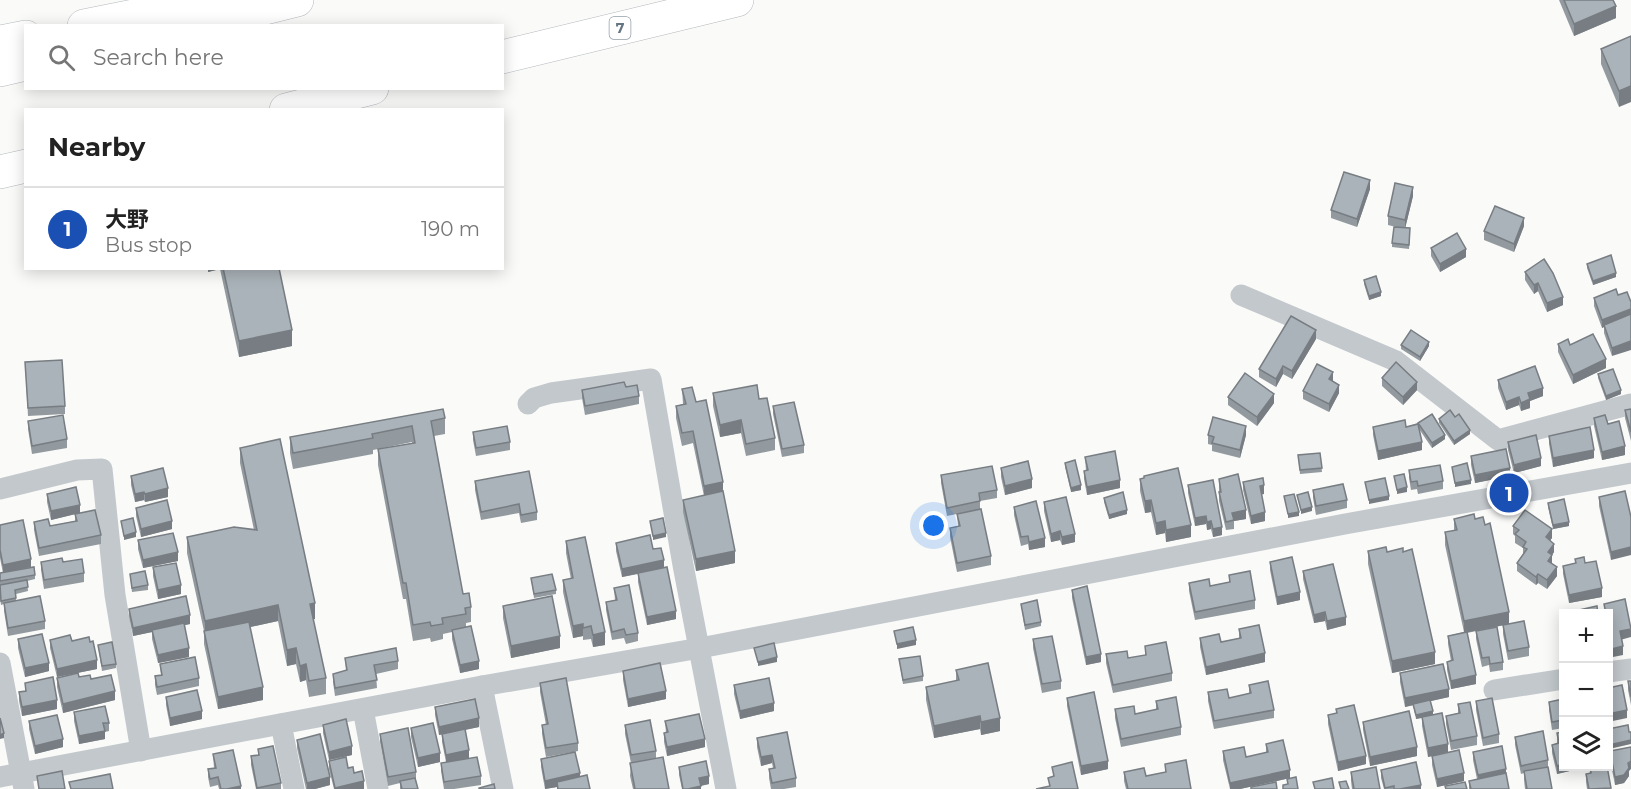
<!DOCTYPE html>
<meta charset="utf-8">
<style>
body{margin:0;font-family:Montserrat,"Noto Sans JP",sans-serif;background:#f2f2f2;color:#222}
.controls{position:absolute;right:18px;bottom:18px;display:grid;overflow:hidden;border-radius:0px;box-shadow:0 3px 15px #0003}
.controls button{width:54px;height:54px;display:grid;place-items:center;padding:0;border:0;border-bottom:2px solid #e0e0e0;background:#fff;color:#222;font:30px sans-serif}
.you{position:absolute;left:934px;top:526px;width:21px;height:21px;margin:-15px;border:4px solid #fff;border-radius:50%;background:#1a73e8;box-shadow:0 0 0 9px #1a73e833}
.badge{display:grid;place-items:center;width:39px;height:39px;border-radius:50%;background:#0b8043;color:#fff;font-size:20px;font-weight:700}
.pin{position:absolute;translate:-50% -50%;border:3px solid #fff;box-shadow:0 2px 6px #0006}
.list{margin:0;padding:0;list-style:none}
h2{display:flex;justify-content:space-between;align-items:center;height:78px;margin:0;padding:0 24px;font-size:26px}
h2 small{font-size:20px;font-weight:400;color:#767676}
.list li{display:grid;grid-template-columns:39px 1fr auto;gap:18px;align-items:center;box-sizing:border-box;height:84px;padding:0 24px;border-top:2px solid #e0e0e0}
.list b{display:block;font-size:22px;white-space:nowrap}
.list p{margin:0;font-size:20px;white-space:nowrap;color:#767676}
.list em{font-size:20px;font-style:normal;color:#767676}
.icon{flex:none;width:33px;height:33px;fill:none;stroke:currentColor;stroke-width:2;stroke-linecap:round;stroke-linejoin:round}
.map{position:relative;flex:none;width:1631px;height:789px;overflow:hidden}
.search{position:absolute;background:#fff;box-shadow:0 3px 15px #0003;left:24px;top:24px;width:480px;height:66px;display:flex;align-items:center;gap:15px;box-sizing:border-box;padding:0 21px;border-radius:0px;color:#767676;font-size:22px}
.panel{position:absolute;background:#fff;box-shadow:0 3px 15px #0003;left:24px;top:108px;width:480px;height:162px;border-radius:0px}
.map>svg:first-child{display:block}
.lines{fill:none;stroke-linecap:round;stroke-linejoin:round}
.trunk-casing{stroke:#b4b9bd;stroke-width:34}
.motorway-casing{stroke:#b4b9bd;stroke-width:34}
.minor{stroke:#c3c8cc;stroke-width:21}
.trunk{stroke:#fff;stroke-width:33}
.motorway{stroke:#fff;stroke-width:33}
.wall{fill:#929a9f}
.shaded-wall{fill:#777d82}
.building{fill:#aab3b9;stroke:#777d82;stroke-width:1.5}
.labels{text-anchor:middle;stroke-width:6;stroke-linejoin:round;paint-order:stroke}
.shield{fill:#fff;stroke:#939fa8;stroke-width:1.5}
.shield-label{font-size:14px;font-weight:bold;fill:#657683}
</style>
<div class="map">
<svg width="1631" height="789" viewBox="0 0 1631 789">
<rect width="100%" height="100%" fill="#fafaf8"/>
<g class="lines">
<g class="trunk-casing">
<g id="trunk">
<polyline points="502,57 737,0"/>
<polyline points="286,110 372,88"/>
<polyline points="0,172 26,166"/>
</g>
</g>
<g class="motorway-casing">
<g id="motorway">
<polyline points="84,26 213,0"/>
<polyline points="193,26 297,0"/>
<polyline points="0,42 26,37"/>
<polyline points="0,70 26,64"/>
</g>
</g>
<g class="minor">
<polyline points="1241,295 1396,361 1498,440 1631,404"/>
<polyline points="528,404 534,398 551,393 651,379 683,565 726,789"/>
<polyline points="0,489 77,470 102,469 115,595 141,751"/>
<polyline points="0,663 24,789"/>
<polyline points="1608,672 1631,669"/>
<polyline points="482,686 503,789"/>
<polyline points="1494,690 1564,679"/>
<polyline points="363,709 378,789"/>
<polyline points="281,724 294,789"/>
<polyline points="0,777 482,686 700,648 1345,524 1631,473"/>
</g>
<use href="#trunk" class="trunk"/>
<use href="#motorway" class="motorway"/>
</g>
<g class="wall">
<polygon points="1559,0 1613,0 1616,18 1574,36"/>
<polygon points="1631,36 1619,107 1601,64 1601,49"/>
<polygon points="1370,189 1357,227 1331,218 1331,210"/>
<polygon points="1413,196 1405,228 1410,233 1409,249 1392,247 1392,243 1400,228 1388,225 1388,216"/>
<polygon points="1524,226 1514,252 1484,240 1484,231"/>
<polygon points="1431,248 1466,257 1440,272 1431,256"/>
<polygon points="1587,264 1616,277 1593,285 1587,268"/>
<polygon points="208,268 279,268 292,346 239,357 220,269 208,272"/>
<polygon points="1525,272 1563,305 1547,312 1538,291 1534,294 1525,280"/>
<polygon points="1364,280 1381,296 1369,300 1364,284"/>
<polygon points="1616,289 1612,356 1604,333 1604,327 1602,328 1594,306 1594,298"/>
<polygon points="1316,339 1292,379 1283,374 1276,387 1259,377 1259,369"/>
<polygon points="1558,344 1606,368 1573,384 1558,352"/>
<polygon points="1401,345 1429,346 1420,361 1401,349"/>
<polygon points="25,362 65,406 65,414 28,416"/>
<polygon points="1598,374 1621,394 1606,400 1598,378"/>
<polygon points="1382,378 1417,390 1403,405 1382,386"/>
<polygon points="1333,380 1333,381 1339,393 1329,412 1303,399 1303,391"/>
<polygon points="1498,380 1543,396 1530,401 1530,408 1521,411 1519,405 1506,410 1498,388"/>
<polygon points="626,387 639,396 639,404 585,415 582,398 582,390"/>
<polygon points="682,389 696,402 723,491 735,563 696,571 683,512 683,500 704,496 693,443 682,446 676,418 676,406 683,404"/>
<polygon points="713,393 759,399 775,438 775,450 746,456 741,433 720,437 713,406"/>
<polygon points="1228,397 1274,403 1257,426 1228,405"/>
<polygon points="773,406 804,445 804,453 782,457 773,414"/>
<polygon points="1631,409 1631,441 1625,418 1625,410"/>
<polygon points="445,418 445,434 434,436 463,594 471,607 471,622 466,623 466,627 479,669 460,673 452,639 452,632 443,634 443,639 431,642 430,638 413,641 406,599 403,599 378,465 378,449 412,443 412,442 373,450 373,454 293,469 290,453 290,437"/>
<polygon points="1594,418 1608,424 1625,455 1602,460 1594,426"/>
<polygon points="1439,419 1470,434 1454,445 1439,423"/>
<polygon points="28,421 67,439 67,448 32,454 28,429"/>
<polygon points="1418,423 1445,439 1432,448 1419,429 1422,450 1378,460 1373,435 1373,427 1406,427"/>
<polygon points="473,432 510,442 510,450 476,456 473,440"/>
<polygon points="1208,435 1246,435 1240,458 1212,451 1212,445 1208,444"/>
<polygon points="1549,436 1594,458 1553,467 1549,444"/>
<polygon points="1508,442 1541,466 1514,473 1508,450"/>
<polygon points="240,448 315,619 313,619 326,678 326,694 309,697 306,680 300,682 296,664 287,666 278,621 250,627 263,700 218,709 204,644 204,631 187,553 187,537 254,530 240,463"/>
<polygon points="1320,453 1322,472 1300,474 1298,455"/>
<polygon points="1471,456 1510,476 1475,483 1471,465"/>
<polygon points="1085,457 1120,488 1087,495 1084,479 1084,471 1086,471"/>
<polygon points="1065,463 1081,490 1071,492 1065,467"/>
<polygon points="1001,468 1032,488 1005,495 1001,477"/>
<polygon points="1409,470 1443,481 1443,489 1418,494 1417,489 1411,490 1409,478"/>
<polygon points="941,475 997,490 997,498 980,501 980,509 991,556 991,565 957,572 950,537 950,528 958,527 957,514 947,516 941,483"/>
<polygon points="131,476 168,497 145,502 144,500 135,502 131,485"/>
<polygon points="1140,479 1191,537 1166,542 1165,533 1156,535 1151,512 1145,513 1140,491"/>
<polygon points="1219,479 1246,519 1234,521 1234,529 1226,530 1219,501"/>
<polygon points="475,481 537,512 537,520 521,523 519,513 481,520 475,490"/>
<polygon points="1243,482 1264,494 1261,494 1265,521 1251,524 1243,490"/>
<polygon points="1188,485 1222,535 1213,537 1211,529 1207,530 1206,524 1195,526 1188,493"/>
<polygon points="1313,490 1347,500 1347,508 1316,515 1313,498"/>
<polygon points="1625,491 1611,560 1599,506 1599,497"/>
<polygon points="47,494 80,513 101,535 101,544 39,556 34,530 34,522 50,526 75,521 75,514 51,520 47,502"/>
<polygon points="1104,498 1127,514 1109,519 1104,502"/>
<polygon points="1044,502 1075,542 1062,545 1060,540 1051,542 1044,511"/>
<polygon points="1548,503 1569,526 1553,529 1548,507"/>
<polygon points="1014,507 1045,547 1029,550 1028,544 1021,546 1014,515"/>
<polygon points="136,508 172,529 141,537 136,516"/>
<polygon points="1454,519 1509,624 1467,633 1476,684 1451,689 1447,670 1447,662 1451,661 1448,644 1448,636 1464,632 1445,545 1445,532 1454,531"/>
<polygon points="0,525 31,567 21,569 35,575 35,579 27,581 28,591 16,594 16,600 45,621 45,629 8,636 4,611 4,604 1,605 0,598 0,573 3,573 0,558"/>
<polygon points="1513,526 1552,538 1550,540 1554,552 1552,555 1552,563 1557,576 1547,589 1538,583 1536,585 1517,571 1517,563 1523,555 1523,548 1515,543 1515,536 1513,534"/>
<polygon points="138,540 178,561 143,568 138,549"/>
<polygon points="566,541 605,645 593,647 591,639 583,640 583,636 573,638 563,592 563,580 571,579 566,553"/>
<polygon points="616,543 653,549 664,568 676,619 647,625 638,582 638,574 622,577 616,551"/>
<polygon points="1368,551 1387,552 1435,664 1392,673 1368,564"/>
<polygon points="1575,559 1585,563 1602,597 1569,603 1563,574 1563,566 1575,563"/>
<polygon points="41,562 84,573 84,582 44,589 41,570"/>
<polygon points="1270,562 1300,600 1277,605 1270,570"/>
<polygon points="153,567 181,594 158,599 153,576"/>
<polygon points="1303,571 1346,625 1327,630 1325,621 1314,623 1303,579"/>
<polygon points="130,574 148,585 148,590 132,592"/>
<polygon points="1229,575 1255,600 1255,609 1195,620 1189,591 1189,583 1210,586 1229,582"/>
<polygon points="531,578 556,590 556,594 534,598"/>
<polygon points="614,588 638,633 638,641 626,644 624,638 612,640 606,610 606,602 615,600"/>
<polygon points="1072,590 1101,662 1086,665 1072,598"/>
<polygon points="1021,604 1041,622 1041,626 1025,630"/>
<polygon points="503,606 560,648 511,658 503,618"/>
<polygon points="129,609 190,624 184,625 189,657 158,663 152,639 152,632 133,636 129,617"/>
<polygon points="1503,625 1529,647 1529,656 1508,660 1503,634"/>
<polygon points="1239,629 1265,662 1206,675 1200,647 1200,638 1221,642 1239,638"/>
<polygon points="1476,631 1503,662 1503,670 1490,672 1489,665 1482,667 1476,639"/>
<polygon points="18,639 49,671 25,677 18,648"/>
<polygon points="1033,639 1061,681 1061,689 1042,693 1033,648"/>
<polygon points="50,640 90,642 97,669 57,677 50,648"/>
<polygon points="98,645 116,664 116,668 102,671"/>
<polygon points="1145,646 1172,673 1172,681 1113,693 1106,663 1106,654 1128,658 1145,655"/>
<polygon points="345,658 398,661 398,669 376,674 377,688 335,696 333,682 333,674 346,671"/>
<polygon points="899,659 923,676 923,681 903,684"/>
<polygon points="160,664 199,678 199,686 157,695 155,685 155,676 161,675"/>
<polygon points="956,670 1000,731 981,735 980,729 934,738 926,700 926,687 956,681"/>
<polygon points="623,671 666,699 628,707 623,680"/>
<polygon points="1400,673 1449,697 1430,701 1433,715 1448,752 1428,757 1422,726 1422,718 1416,719 1413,705 1405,707 1400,682"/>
<polygon points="79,677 91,679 115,700 63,713 57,687 57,678"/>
<polygon points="1628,681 1631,681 1631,705 1628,690"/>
<polygon points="25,683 57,709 22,716 19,701 19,692 25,691"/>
<polygon points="540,683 578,743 578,751 546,757 542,734 542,725 546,725 540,692"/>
<polygon points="734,685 774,711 740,719 734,694"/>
<polygon points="1249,685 1274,710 1274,718 1214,729 1208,701 1208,692 1229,698 1249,694"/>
<polygon points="166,697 202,719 170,726 166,705"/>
<polygon points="1067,698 1108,769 1081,775 1067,706"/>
<polygon points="1563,699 1563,728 1552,730 1549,710 1549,702"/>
<polygon points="1156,701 1181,727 1181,735 1121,747 1115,718 1115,709 1135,714 1156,710"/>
<polygon points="1476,701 1499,734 1499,743 1483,746 1476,710"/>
<polygon points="1458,704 1477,736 1477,745 1451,750 1446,724 1446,716 1458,713"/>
<polygon points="435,707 479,727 465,730 469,758 481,776 481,785 454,789 444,789 441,771 441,763 446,762 442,742 442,734 439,735 435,715"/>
<polygon points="1336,709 1366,764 1338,771 1328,724 1328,715 1336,714"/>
<polygon points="74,712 109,723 109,731 105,732 105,739 79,744 74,721"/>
<polygon points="29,721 63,747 35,754 29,729"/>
<polygon points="665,721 705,747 667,756 664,742 664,733 666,733"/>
<polygon points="1363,722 1417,756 1370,766 1363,730"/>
<polygon points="323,725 352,755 329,760 323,733"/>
<polygon points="625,725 656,751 656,758 669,789 633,789 630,776 631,763 625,734"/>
<polygon points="411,728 440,762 418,767 411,737"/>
<polygon points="1557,733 1578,766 1578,769 1557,774 1552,753 1552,745 1557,743"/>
<polygon points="380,734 416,772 416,780 418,789 400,789 400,783 388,786 380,742"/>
<polygon points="1515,737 1548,760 1548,768 1552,789 1525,789 1524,780 1524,773 1521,774 1515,745"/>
<polygon points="757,738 796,778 796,787 784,789 771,789 769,778 769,769 773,768 772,763 761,766 757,747"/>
<polygon points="297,740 330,785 315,789 306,789 297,748"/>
<polygon points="1266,744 1290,778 1240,789 1230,789 1223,760 1223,751 1246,757 1266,753"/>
<polygon points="258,749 281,783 281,789 256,789 251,765 251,756 258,755"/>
<polygon points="1610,751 1629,771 1629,776 1624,783 1615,785 1610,760"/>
<polygon points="1473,752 1509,789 1469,789 1469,781 1477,779 1473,760"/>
<polygon points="213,754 241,789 219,789 218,785 210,787 208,777 208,769 214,768"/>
<polygon points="1432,756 1464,781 1437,787 1432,765"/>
<polygon points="541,759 580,777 590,789 557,789 557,787 545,789 541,767"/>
<polygon points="329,761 348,768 354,773 364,789 334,789 329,769"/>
<polygon points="1165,764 1191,789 1126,789 1124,781 1124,772 1146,776 1165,772"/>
<polygon points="1589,766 1607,766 1611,789 1587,789 1586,782 1586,774 1590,773"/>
<polygon points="679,767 709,784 701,786 701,789 682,789 679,775"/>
<polygon points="1381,770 1421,789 1384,789 1381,778"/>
<polygon points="1351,772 1380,789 1352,789 1351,781"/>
</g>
<g class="shaded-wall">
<polygon points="1616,6 1616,18 1574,36 1574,24"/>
<polygon points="1631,86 1631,102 1619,107 1619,91"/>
<polygon points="1370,180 1370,189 1357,227 1357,219"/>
<polygon points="1413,187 1413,196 1405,229 1405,220"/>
<polygon points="1524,218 1524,226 1514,252 1514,244"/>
<polygon points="1466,249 1466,257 1440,272 1440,264"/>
<polygon points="208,268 220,268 220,269 208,272"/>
<polygon points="1616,273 1616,277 1593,285 1593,281"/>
<polygon points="1538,283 1538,291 1534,294 1534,285"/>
<polygon points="1381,292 1381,296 1369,300 1369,296"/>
<polygon points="1563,297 1563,305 1547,312 1547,303"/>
<polygon points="1631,309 1631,317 1604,325 1604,327 1602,328 1602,320"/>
<polygon points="292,330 292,346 239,357 239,341"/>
<polygon points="1316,330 1316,339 1292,379 1292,371"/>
<polygon points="1631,341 1631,350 1612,356 1612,348"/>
<polygon points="1429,342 1429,346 1420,361 1420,357"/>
<polygon points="1606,359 1606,368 1573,384 1573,375"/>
<polygon points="1283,366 1283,374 1276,387 1276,379"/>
<polygon points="1333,372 1333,380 1329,388 1329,379"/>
<polygon points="1417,382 1417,390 1403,405 1403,397"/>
<polygon points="1339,385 1339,393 1329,412 1329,404"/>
<polygon points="1543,388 1543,396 1530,401 1530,408 1521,411 1521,403 1528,393"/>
<polygon points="1621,390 1621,394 1606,400 1606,396"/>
<polygon points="1274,394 1274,403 1257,426 1257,417"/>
<polygon points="1519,397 1519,405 1506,410 1506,402"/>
<polygon points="741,420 741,433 720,437 720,425"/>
<polygon points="1246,426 1246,435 1240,458 1240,450"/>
<polygon points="1470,430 1470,434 1454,445 1454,441"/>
<polygon points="1445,435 1445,439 1432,448 1432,443"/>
<polygon points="1422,442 1422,450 1378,460 1378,451"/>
<polygon points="1625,446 1625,455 1602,460 1602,452"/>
<polygon points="1594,450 1594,458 1553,467 1553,458"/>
<polygon points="1541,458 1541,466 1514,473 1514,465"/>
<polygon points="1510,468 1510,476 1475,483 1475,475"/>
<polygon points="1032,479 1032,488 1005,495 1005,486"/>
<polygon points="1120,480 1120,488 1087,495 1087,487"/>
<polygon points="1471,480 1471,484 1455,487 1455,483"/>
<polygon points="723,482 723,494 704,498 704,486"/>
<polygon points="1081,485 1081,490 1071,492 1071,488"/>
<polygon points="1264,485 1264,494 1260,495 1260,486"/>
<polygon points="1407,487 1407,492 1397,494 1397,490"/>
<polygon points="168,488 168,497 145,502 145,494"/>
<polygon points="144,492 144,500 135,502 135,494"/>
<polygon points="1389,496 1389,500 1369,504 1369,500"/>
<polygon points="1151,500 1151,512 1145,513 1145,501"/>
<polygon points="80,505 80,513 51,520 51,511"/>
<polygon points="1312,507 1312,511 1301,514 1301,510"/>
<polygon points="1127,510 1127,514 1109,519 1109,515"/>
<polygon points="1246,510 1246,519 1234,521 1232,513"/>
<polygon points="1265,512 1265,521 1251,524 1251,516"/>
<polygon points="1299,512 1299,516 1288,518 1288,514"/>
<polygon points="1206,516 1206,524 1195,526 1195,518"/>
<polygon points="172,521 172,529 141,537 141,529"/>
<polygon points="1165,521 1165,533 1156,535 1156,523"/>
<polygon points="1211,521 1211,529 1207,530 1207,522"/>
<polygon points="1569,522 1569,526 1553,529 1553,525"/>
<polygon points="1191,525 1191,537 1166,542 1166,530"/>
<polygon points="1222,527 1222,535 1213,537 1213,529"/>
<polygon points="1552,529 1552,538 1546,546 1546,537"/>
<polygon points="1060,531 1060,540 1051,542 1051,534"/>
<polygon points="136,532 136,537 124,540 124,536"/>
<polygon points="666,533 666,537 653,540 653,536"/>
<polygon points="1075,534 1075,542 1062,545 1062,537"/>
<polygon points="1045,538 1045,547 1029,550 1029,542"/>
<polygon points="1554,544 1554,552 1552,555 1552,563 1548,569 1548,552"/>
<polygon points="1631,547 1631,555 1611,560 1611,552"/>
<polygon points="735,551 735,563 696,571 696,559"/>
<polygon points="178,552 178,561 143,568 143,560"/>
<polygon points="31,559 31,567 3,573 3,565"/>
<polygon points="664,560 664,568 622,577 622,569"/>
<polygon points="1557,567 1557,576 1547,589 1547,580"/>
<polygon points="1538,574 1538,583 1536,585 1536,577"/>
<polygon points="181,585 181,594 158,599 158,590"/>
<polygon points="1602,588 1602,597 1569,603 1569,595"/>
<polygon points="1300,592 1300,600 1277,605 1277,597"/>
<polygon points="315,603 315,619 310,620 310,604"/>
<polygon points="278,605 278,621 205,637 205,621"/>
<polygon points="676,611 676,619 647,625 647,617"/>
<polygon points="1325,612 1325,621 1314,623 1314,615"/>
<polygon points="1509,612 1509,624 1464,633 1464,621"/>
<polygon points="190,615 190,624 133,636 133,628"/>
<polygon points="1346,617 1346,625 1327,630 1327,621"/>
<polygon points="583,624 583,636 573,638 573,626"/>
<polygon points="1631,629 1631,637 1620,640 1620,631"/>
<polygon points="605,632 605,645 593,647 593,635"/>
<polygon points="560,636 560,648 511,658 511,646"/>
<polygon points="916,640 916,645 897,649 897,644"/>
<polygon points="1623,646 1623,655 1608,658 1608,650"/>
<polygon points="189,648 189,657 158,663 158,655"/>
<polygon points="296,648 296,664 287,666 287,650"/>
<polygon points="1435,652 1435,664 1392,673 1392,661"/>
<polygon points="1265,653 1265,662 1206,675 1206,667"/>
<polygon points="1101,654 1101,662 1086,665 1086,657"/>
<polygon points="777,657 777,662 758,666 758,662"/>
<polygon points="97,660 97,669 57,677 57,669"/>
<polygon points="479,661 479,669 460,673 460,665"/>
<polygon points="49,663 49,671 25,677 25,668"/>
<polygon points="306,664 306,680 300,682 300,666"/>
<polygon points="1476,675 1476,684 1451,689 1451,681"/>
<polygon points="263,687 263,700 218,709 218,697"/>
<polygon points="1449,689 1449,697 1405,707 1405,698"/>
<polygon points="115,691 115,700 63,713 63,704"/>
<polygon points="666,691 666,699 628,707 628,699"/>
<polygon points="57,700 57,709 22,716 22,707"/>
<polygon points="774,703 774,711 740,719 740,711"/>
<polygon points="1627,710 1627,718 1608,722 1608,714"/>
<polygon points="202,711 202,719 170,726 170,718"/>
<polygon points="1433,711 1433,715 1416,719 1416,715"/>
<polygon points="980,716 980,729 934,738 934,726"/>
<polygon points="479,718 479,727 439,735 439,727"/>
<polygon points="1000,718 1000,731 981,735 981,722"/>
<polygon points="105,731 105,739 79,744 79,736"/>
<polygon points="4,733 4,738 0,739 0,735"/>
<polygon points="63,739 63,747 35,754 35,746"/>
<polygon points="705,739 705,747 667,756 667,747"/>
<polygon points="1631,740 1631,744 1609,749 1609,745"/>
<polygon points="1448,744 1448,752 1428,757 1428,748"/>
<polygon points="352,746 352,755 329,760 329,752"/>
<polygon points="1417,747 1417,756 1370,766 1370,757"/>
<polygon points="469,750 469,758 446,763 446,755"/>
<polygon points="440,753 440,762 418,767 418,758"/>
<polygon points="772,755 772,763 761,766 761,757"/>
<polygon points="1366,756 1366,764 1338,771 1338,762"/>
<polygon points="1108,761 1108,769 1081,775 1081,766"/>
<polygon points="1631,761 1631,769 1629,771 1629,776 1624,783 1615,785 1615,777"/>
<polygon points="1563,764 1563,766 1578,766 1578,769 1557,774 1557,766"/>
<polygon points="1506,769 1506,777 1478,783 1478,775"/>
<polygon points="1290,770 1290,778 1240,789 1230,789 1230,783"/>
<polygon points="580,773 580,782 557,782 557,787 545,789 545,781"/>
<polygon points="1464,773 1464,781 1437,787 1437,779"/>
<polygon points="709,776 709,784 699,786 699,778"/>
<polygon points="330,777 330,785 315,789 307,789 307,783"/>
<polygon points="364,781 364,789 335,789 335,788"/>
<polygon points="1421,785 1421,789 1400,789"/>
<polygon points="241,786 241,789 227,789"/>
<polygon points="701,786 701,789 688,789"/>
</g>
<g class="building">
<polygon points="1564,0 1613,0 1616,6 1574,24"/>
<polygon points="1631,36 1631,86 1619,91 1601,49"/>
<polygon points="1344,172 1370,180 1357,219 1331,210"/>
<polygon points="1395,183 1413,187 1405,220 1388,216"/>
<polygon points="1495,206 1524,218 1514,244 1484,231"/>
<polygon points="1394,227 1410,228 1409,245 1392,243"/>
<polygon points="1457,233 1466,249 1440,264 1431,248"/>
<polygon points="1611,255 1616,273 1593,281 1587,264"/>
<polygon points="1544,259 1553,273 1563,297 1547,303 1538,283 1534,285 1525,272"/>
<polygon points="223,268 279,268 292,330 239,341"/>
<polygon points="1376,276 1381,292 1369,296 1364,280"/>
<polygon points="1616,289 1618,295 1627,292 1631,302 1631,309 1602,320 1594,298"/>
<polygon points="1631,314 1631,341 1612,348 1604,325"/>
<polygon points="1291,316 1316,330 1292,371 1283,366 1276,379 1259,369"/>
<polygon points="1411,330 1429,342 1420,357 1401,345"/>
<polygon points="1593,334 1606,359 1573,375 1558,344 1568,339 1570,345"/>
<polygon points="62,360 65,406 28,408 25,362"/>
<polygon points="1396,362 1417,382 1403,397 1382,378"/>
<polygon points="1317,364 1333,372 1329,379 1339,385 1329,404 1303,391"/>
<polygon points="1535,366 1543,388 1528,393 1530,399 1521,403 1519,397 1506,402 1498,380"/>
<polygon points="1613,369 1621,390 1606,396 1598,374"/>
<polygon points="1245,373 1274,394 1257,417 1228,397"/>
<polygon points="624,382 626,387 637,385 639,396 585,406 582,390"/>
<polygon points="757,385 759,399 767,398 775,438 746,444 741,420 720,425 713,393"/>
<polygon points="692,387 696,402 706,400 723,482 704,486 693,431 682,433 676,406 686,404 682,389"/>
<polygon points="794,402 804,445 782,449 773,406"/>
<polygon points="443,409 445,418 431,421 463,594 469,593 471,607 465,608 466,614 442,618 443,624 431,626 430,622 413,625 406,583 403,583 378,449 415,443 412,426 372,434 373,438 293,453 290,437"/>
<polygon points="1631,409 1631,432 1625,410"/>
<polygon points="1450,410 1455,417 1459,414 1470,430 1454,441 1439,419"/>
<polygon points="1432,414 1445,435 1432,443 1418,423"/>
<polygon points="63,415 67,439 32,446 28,421"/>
<polygon points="1605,415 1608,424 1619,421 1625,446 1602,452 1594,418"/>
<polygon points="1213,417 1246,426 1240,450 1212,443 1214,437 1208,435"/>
<polygon points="1405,420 1406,427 1418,424 1422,442 1378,451 1373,427"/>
<polygon points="507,426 510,442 476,448 473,432"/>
<polygon points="1590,427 1594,450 1553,458 1549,436"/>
<polygon points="1536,435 1541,458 1514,465 1508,442"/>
<polygon points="280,439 315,603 310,604 326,678 309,681 306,664 300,666 296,648 287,650 278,605 205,621 187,537 234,527 257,530 240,448"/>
<polygon points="1506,449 1510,468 1475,475 1471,456"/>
<polygon points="1115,451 1120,480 1087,487 1084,471 1088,470 1085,457"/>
<polygon points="1320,453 1322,468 1300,470 1298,455"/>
<polygon points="1075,460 1081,485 1071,488 1065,463"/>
<polygon points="1028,461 1032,479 1005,486 1001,468"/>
<polygon points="1467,463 1471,480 1455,483 1452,467"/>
<polygon points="1440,465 1443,481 1418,486 1417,481 1411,482 1409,470"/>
<polygon points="992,466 997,490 979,493 980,501 947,508 941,475"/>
<polygon points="163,468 168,488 145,494 144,492 135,494 131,476"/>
<polygon points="1178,468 1191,525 1166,530 1165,521 1156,523 1151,500 1145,501 1140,479 1144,478 1144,476"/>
<polygon points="529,471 537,512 521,515 519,504 481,512 475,481"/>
<polygon points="1238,474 1246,510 1232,513 1234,520 1226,522 1219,492 1221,492 1219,479"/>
<polygon points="1404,474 1407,487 1397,490 1394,476"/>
<polygon points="1263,478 1264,485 1260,486 1265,512 1251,516 1243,482"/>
<polygon points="1385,478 1389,496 1369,500 1365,482"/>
<polygon points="1213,480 1222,527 1213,529 1211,521 1207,522 1206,516 1195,518 1188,485"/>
<polygon points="1343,484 1347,500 1316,506 1313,490"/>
<polygon points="76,487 80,505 51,511 47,494"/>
<polygon points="723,491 735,551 696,559 683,500"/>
<polygon points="1625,491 1631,517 1631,547 1611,552 1599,497"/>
<polygon points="1123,492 1127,510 1109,515 1104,498"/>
<polygon points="1308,492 1312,507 1301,510 1297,495"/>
<polygon points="1294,494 1299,512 1288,514 1284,496"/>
<polygon points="1066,497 1075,534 1062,537 1060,531 1051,534 1044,502"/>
<polygon points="1564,499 1569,522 1553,525 1548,503"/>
<polygon points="167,500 172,521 141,529 136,508"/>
<polygon points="1036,501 1045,538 1029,542 1028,536 1021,537 1014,507"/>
<polygon points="981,509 991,556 957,563 950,528 960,526 957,514"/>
<polygon points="95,510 101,535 39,548 34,522 48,519 50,526 77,521 75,514"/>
<polygon points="1525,510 1552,529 1546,537 1554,544 1548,552 1552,555 1548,561 1557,567 1547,580 1538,574 1536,577 1517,563 1527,549 1523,547 1526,542 1515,534 1519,530 1513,526"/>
<polygon points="1474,514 1475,519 1483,517 1485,525 1490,523 1509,612 1464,621 1445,532 1457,530 1454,519"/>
<polygon points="133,518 136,532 124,536 121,521"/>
<polygon points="663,518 666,533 653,536 650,521"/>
<polygon points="23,520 31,559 3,565 0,550 0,525"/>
<polygon points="173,533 178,552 143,560 138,540"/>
<polygon points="650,535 653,549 661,548 664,560 622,569 616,543"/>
<polygon points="585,537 605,632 593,635 591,626 583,628 583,624 573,626 563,580 573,578 566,541"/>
<polygon points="1386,547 1387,552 1403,548 1403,552 1412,549 1435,652 1392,661 1368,551"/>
<polygon points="1292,557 1300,592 1277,597 1270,562"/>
<polygon points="1584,557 1585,563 1596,561 1602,588 1569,595 1563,566 1576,563 1575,559"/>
<polygon points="62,558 63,562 82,559 84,573 44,580 41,562"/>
<polygon points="176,563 181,585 158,590 153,567"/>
<polygon points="1333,564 1346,617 1327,621 1325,612 1314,615 1303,571"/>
<polygon points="34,567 35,575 0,581 0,573"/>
<polygon points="667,567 676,611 647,617 638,573"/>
<polygon points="145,571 148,585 132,588 130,574"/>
<polygon points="1250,571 1255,600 1195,612 1189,583 1209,579 1210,586 1230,582 1229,575"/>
<polygon points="552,574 556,590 534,594 531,578"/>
<polygon points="27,580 28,587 15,590 16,598 1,601 0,585"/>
<polygon points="629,585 638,633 626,635 624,629 612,632 606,602 617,600 614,588"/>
<polygon points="1087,586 1101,654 1086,657 1072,590"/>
<polygon points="40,596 45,621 8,628 4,603"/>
<polygon points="186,596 190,615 133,628 129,609"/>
<polygon points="552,596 560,636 511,646 503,606"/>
<polygon points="1625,599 1631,629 1620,631 1623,646 1608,650 1608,614 1606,614 1604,604"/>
<polygon points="1037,600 1041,622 1025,625 1021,604"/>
<polygon points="1597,606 1598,614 1570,614 1570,612"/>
<polygon points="1524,621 1529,647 1508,651 1503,625"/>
<polygon points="249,622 263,687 218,697 204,631"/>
<polygon points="184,623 189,648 158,655 152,630"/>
<polygon points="1259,625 1265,653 1206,667 1200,638 1219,634 1221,642 1241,638 1239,629"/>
<polygon points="471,626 479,661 460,665 452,630"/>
<polygon points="913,627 916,640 897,644 894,631"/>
<polygon points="1497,627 1503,662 1490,664 1489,657 1482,658 1476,631"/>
<polygon points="1467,632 1476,675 1451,681 1447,662 1453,660 1448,636"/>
<polygon points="42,634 49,663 25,668 18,639"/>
<polygon points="70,635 72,641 89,637 90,642 93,641 97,660 57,669 50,640"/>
<polygon points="1052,636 1061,681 1042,684 1033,639"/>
<polygon points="112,642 116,664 102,666 98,645"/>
<polygon points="1166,642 1172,673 1113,685 1106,654 1127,651 1128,658 1146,655 1145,646"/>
<polygon points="774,643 777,657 758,662 754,648"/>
<polygon points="396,648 398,661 374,665 377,680 335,688 333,674 347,670 345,658"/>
<polygon points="920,656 923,676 903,680 899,659"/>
<polygon points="195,657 199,678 157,687 155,676 162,675 160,664"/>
<polygon points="660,663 666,691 628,699 623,671"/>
<polygon points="988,663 1000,718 981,722 980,716 934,726 926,687 959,680 956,670"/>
<polygon points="1443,664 1449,689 1405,698 1400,673"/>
<polygon points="78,673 79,677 90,675 91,679 111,675 115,691 63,704 57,678"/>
<polygon points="53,677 57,700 22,707 19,692 26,691 25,683"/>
<polygon points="566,678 578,743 546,748 542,725 548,724 540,683"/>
<polygon points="769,678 774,703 740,711 734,685"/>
<polygon points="1268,681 1274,710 1214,721 1208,692 1227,689 1229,698 1251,693 1249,685"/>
<polygon points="1628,681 1631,681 1631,697"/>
<polygon points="1622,685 1627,710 1608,714 1608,688"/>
<polygon points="197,690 202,711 170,718 166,697"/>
<polygon points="1094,692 1108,761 1081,766 1067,698"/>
<polygon points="1176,697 1181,727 1121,739 1115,709 1134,706 1135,714 1158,709 1156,701"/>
<polygon points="1492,698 1499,734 1483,738 1476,701"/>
<polygon points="475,699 479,718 439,727 435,707"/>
<polygon points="1563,699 1563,720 1552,722 1549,702"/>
<polygon points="1430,700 1433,711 1416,715 1413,704"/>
<polygon points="1470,702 1477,736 1451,741 1446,716 1460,713 1458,704"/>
<polygon points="1354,705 1366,756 1338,762 1328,715 1337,713 1336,709"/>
<polygon points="105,706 109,723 103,723 105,731 79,736 74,712"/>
<polygon points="1409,711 1417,747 1370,757 1363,722"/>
<polygon points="1442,713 1448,744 1428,748 1422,717"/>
<polygon points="699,714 705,739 667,747 664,733 668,732 665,721"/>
<polygon points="57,715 63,739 35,746 29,721"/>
<polygon points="0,718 4,733 0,735"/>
<polygon points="346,719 352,746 329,752 323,725"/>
<polygon points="650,720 656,751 631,755 625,725"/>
<polygon points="433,723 440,753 418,758 411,728"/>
<polygon points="1628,725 1629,732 1631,732 1631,740 1609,745 1608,729"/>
<polygon points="408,728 416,772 388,777 380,734"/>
<polygon points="465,729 469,750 446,755 442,734"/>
<polygon points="1543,731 1548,760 1521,766 1515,737"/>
<polygon points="787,732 796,778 772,783 769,769 775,768 772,755 761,757 757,738"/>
<polygon points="1563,732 1563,764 1557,766 1552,745 1559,743 1557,733"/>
<polygon points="320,734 330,777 307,783 297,740"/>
<polygon points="1283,740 1290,770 1230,783 1223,751 1244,747 1246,757 1268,752 1266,744"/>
<polygon points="273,746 281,783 257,788 251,756 259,755 258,749"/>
<polygon points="1502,746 1506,769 1478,775 1473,752"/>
<polygon points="1631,747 1631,761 1628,763 1629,768 1624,775 1615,777 1610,751"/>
<polygon points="233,750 241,786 227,789 221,789 218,777 210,779 208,769 216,768 213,754"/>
<polygon points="1459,750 1464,773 1437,779 1432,756"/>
<polygon points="575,752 580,773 545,781 541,759"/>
<polygon points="346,757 348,768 353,767 354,773 362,771 364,781 335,788 329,761"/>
<polygon points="477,757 481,776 444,782 441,763"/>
<polygon points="663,757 669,789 635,789 630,763"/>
<polygon points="1186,760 1191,789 1128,789 1124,772 1144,768 1146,776 1166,772 1165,764"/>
<polygon points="706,761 709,776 699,778 701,786 688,789 683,789 679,767"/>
<polygon points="1072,762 1078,789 1036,789 1050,786 1048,778 1054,776 1052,767"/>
<polygon points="1416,762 1421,785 1400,789 1394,789 1394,786 1385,788 1381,770"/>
<polygon points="1590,766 1607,766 1611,788 1589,789 1586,774 1591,773"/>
<polygon points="1376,767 1380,789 1354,789 1351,772"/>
<polygon points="1548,767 1552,789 1527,789 1524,771"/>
<polygon points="62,771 65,789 39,789 37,776"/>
<polygon points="1506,773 1509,789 1471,789 1469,781"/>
<polygon points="110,774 113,789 71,789 69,782"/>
<polygon points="587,775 590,789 558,789 557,782"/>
<polygon points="1296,777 1298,789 1283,789 1283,785 1288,784 1287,779"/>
<polygon points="415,778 418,789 402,789 400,781"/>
<polygon points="1332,778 1334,789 1315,789 1313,782"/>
<polygon points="1346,781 1349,789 1341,789 1339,782"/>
<polygon points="1276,782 1277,789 1251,789 1251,787"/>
<polygon points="1465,782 1467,789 1446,789 1445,786"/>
<polygon points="494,784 495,789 479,789 479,788"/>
</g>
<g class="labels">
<rect class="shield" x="609.5" y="17" width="21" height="22" rx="4.5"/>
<g class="shield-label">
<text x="620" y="33">7</text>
</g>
</g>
</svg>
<div class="controls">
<button>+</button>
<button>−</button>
<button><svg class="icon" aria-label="layers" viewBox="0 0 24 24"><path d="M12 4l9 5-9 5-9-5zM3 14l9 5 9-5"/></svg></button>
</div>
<div class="you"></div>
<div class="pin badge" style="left:1509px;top:493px;background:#1a4fb4">1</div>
<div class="search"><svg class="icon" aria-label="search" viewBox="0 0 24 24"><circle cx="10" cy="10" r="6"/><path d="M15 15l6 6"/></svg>Search here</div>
<section class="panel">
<h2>Nearby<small></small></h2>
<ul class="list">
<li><span class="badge" style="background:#1a4fb4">1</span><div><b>大野</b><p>Bus stop</p></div><em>190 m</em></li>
</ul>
</section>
</div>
